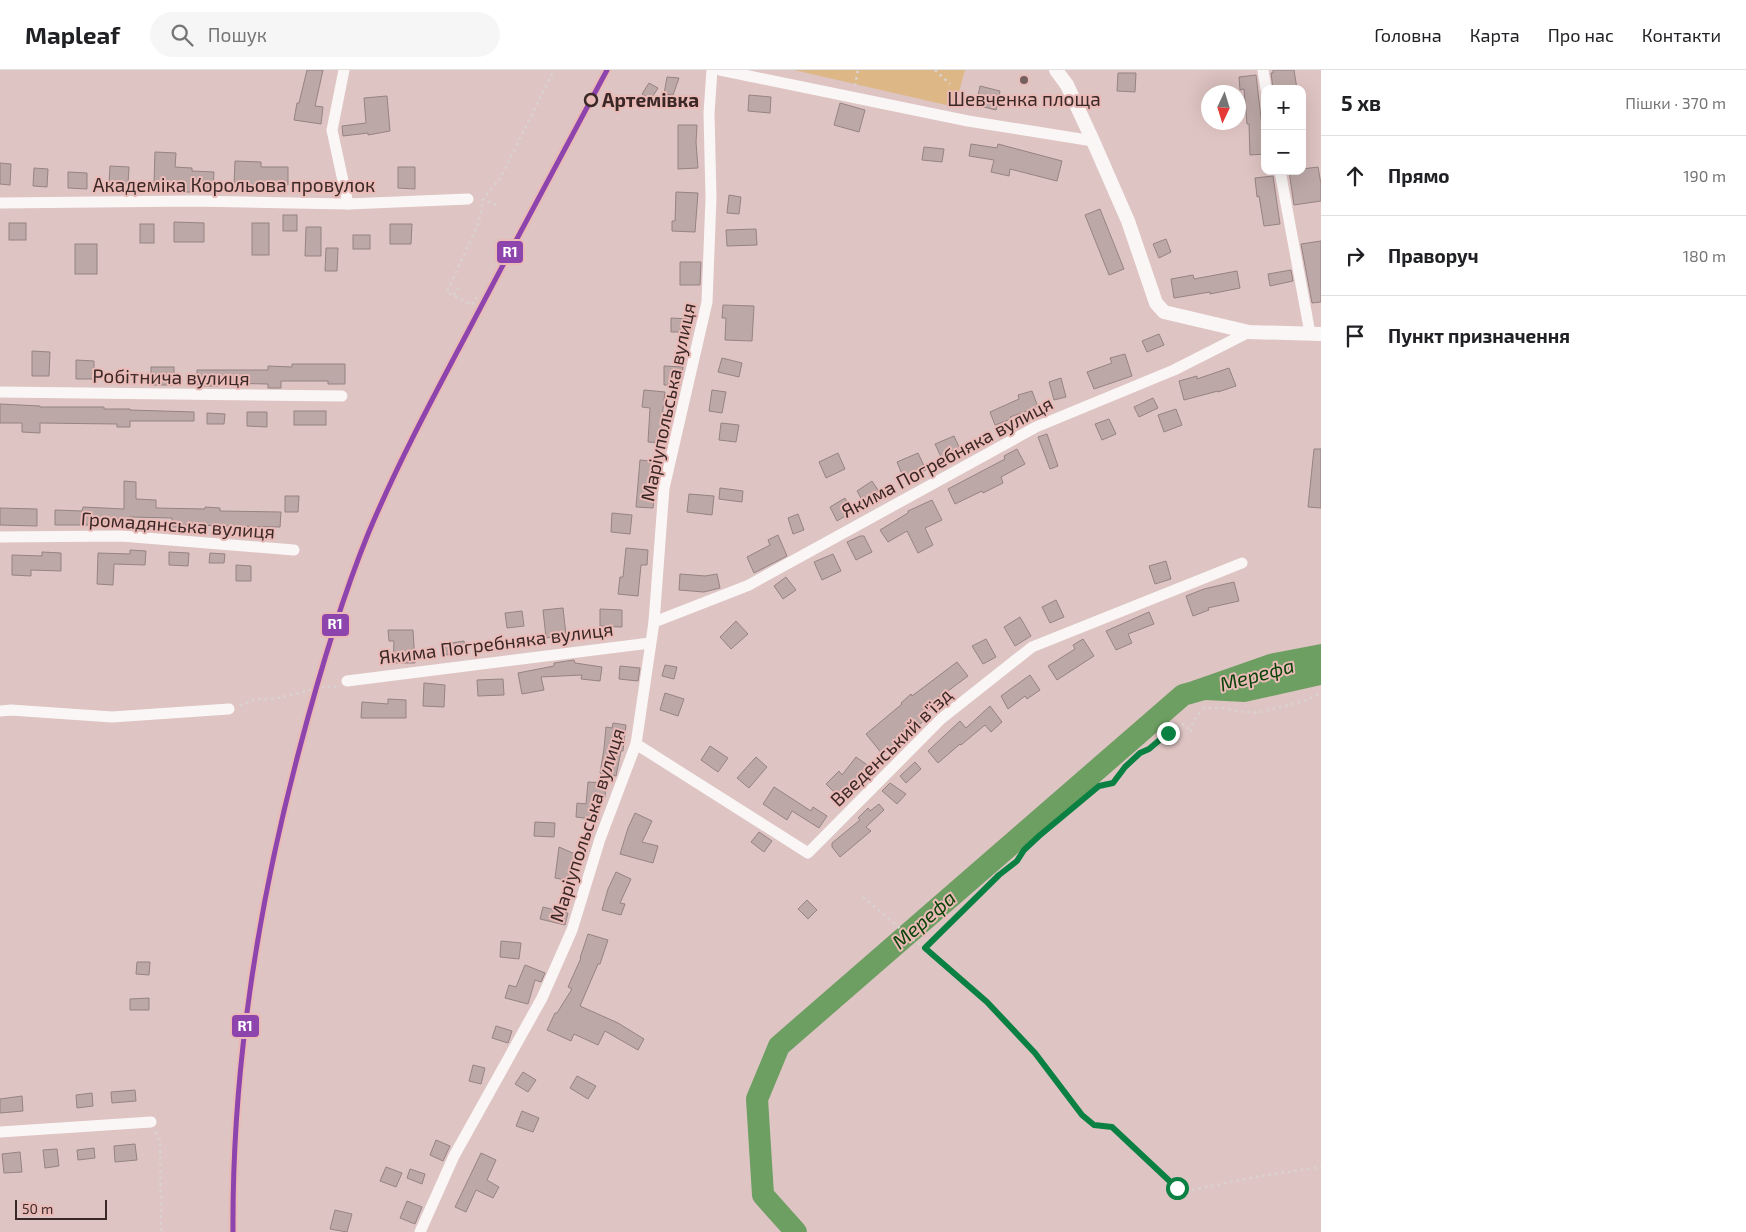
<!DOCTYPE html>
<html lang="uk">
<meta charset="utf-8">
<style>
body{margin:0;font-family:"Exo 2",sans-serif;background:#f6f6f6;color:#202124}
.controls{position:absolute;right:15px;top:15px;display:grid;overflow:hidden;border-radius:10px;box-shadow:0 5px 20px #0002}
.controls button{width:45px;height:45px;display:grid;place-items:center;padding:0;border:0;border-bottom:1px solid #e0e0e0;background:#fff;color:#202124;font:25px sans-serif}
.compass{position:absolute;left:1201px;top:15px;width:45px;height:45px;border-radius:50%;background:#fff;box-shadow:0 5px 20px #0002;rotate:184deg}
.scale{position:absolute;left:15px;bottom:12px;width:92px;box-sizing:border-box;padding-left:5px;border:2px solid #3a2827;border-top:0;font-size:14px;line-height:18px;white-space:nowrap;color:#3a2827;-webkit-text-stroke:4px #eabab7;paint-order:stroke}
.stop{position:absolute;width:15px;height:15px;margin:-11px;border:4px solid #0b8043;border-radius:50%;background:#fff}
.stop.end{background:#0b8043;border-color:#fff;box-shadow:0 1px 5px #0008}
.list{margin:0;padding:0;list-style:none}
h2{display:flex;justify-content:space-between;align-items:center;height:65px;margin:0;padding:0 20px;font-size:21px}
h2 small{font-size:16px;font-weight:400;color:#757577}
.list li{display:grid;grid-template-columns:32px 1fr auto;gap:15px;align-items:center;box-sizing:border-box;height:80px;padding:0 20px;border-top:1px solid #e0e0e0}
.list b{display:block;font-size:19px;white-space:nowrap}
.list em{font-size:16px;font-style:normal;color:#757577}
.icon{flex:none;width:28px;height:28px;fill:none;stroke:currentColor;stroke-width:2;stroke-linecap:round;stroke-linejoin:round}
.map{position:relative;flex:none;width:1321px;height:1162px;overflow:hidden}
header{display:flex;align-items:center;gap:30px;box-sizing:border-box;height:70px;padding:0 25px;background:#fff;border-bottom:1px solid #e0e0e0}
header strong{font-size:24px}
nav{display:flex;gap:28px;margin-inline-start:auto;font-size:18px}
.search{width:350px;height:45px;background:#f6f6f6;display:flex;align-items:center;gap:12px;box-sizing:border-box;padding:0 18px;border-radius:28px;color:#757577;font-size:19px}
main{display:flex}
aside{flex:1;background:#fff}
.map>svg:first-child{display:block}
.green{fill:#ddb886}
.water{fill:#6d9e62}
.lines{fill:none;stroke-linecap:round;stroke-linejoin:round}
.river{stroke:#6d9e62;stroke-width:22}
.building{fill:#bca8a7;stroke:#968382}
.path{stroke:#dad2d1;stroke-width:2.5;stroke-dasharray:2.5 4;stroke-linecap:butt}
.minor{stroke:#faf6f6;stroke-width:11}
.tertiary{stroke:#faf6f6;stroke-width:14}
.rail-1-casing{stroke:#eabab7;stroke-width:9}
.rail-1{stroke:#8e44ad;stroke-width:5}
.route{stroke:#0b8043;stroke-width:6}
.poi-dot{fill:#735f5e;stroke:#eabab7;stroke-width:2}
.stop-dot{fill:#eabab7;stroke:#3a2827;stroke-width:2.5}
.labels{text-anchor:middle;stroke-width:4;stroke-linejoin:round;paint-order:stroke}
.poi-label{font-size:19px;fill:#3a2827;stroke:#eabab7}
.stop-label{font-size:19px;font-weight:bold;fill:#3a2827;stroke:#eabab7;text-anchor:start}
.street-label{font-size:19px;fill:#3a2827;stroke:#eabab7}
.water-label{font-size:20px;font-style:italic;fill:#0b4408;stroke:#eabab7}
.line-badge{stroke:#eabab7;stroke-width:2}
.badge-label{font-size:14px;text-anchor:middle;font-weight:bold;fill:#fff}
</style>
<header>
<strong>Mapleaf</strong>
<div class="search"><svg class="icon" aria-label="search" viewBox="0 0 24 24"><circle cx="10" cy="10" r="6"/><path d="M15 15l6 6"/></svg>Пошук</div>
<nav><a>Головна</a><a>Карта</a><a>Про нас</a><a>Контакти</a></nav>
</header>
<main>
<div class="map">
<svg width="1321" height="1162" viewBox="0 0 1321 1162">
<rect width="100%" height="100%" fill="#dec4c3"/>
<polygon class="green" points="794,0 965,0 955,37"/>
<polygon class="water" points="1321,574 1321,615 1245,632 1205,630 1192,611 1269,584"/>
<g class="lines">
<polyline class="river" points="796,1162 763,1125 757,1029 779,976 1183,625 1229,612"/>
</g>
<g class="building">
<polygon points="307,0 323,0 315,36 323,37 321,54 294,50 297,33 299,33"/>
<polygon points="1273,0 1294,0 1297,19 1273,19 1271,3 1273,3"/>
<polygon points="1118,3 1136,3 1135,22 1117,21"/>
<polygon points="1256,5 1263,65 1265,64 1265,84 1250,85 1249,54 1247,54 1244,19 1240,20 1239,7"/>
<polygon points="667,7 679,8 673,25 664,24"/>
<polygon points="649,13 658,18 651,29 642,24"/>
<polygon points="980,16 1000,21 996,40 976,35"/>
<polygon points="749,25 771,27 770,43 748,41"/>
<polygon points="387,26 390,61 368,65 368,63 343,66 342,56 366,53 364,28"/>
<polygon points="840,33 865,40 859,62 834,55"/>
<polygon points="678,55 697,55 696,72 698,98 678,99"/>
<polygon points="971,74 997,78 998,74 1062,91 1057,111 1010,99 1009,106 991,102 994,90 969,86"/>
<polygon points="924,77 944,79 942,92 922,90"/>
<polygon points="155,82 176,83 175,97 192,98 192,101 214,102 213,118 191,117 191,122 179,122 179,115 154,113"/>
<polygon points="235,91 261,92 261,97 288,97 288,115 234,115"/>
<polygon points="0,93 11,94 10,115 0,114"/>
<polygon points="110,96 129,97 128,114 109,113"/>
<polygon points="398,97 415,97 415,119 398,118"/>
<polygon points="1318,97 1321,114 1321,131 1294,135 1289,101 1302,101 1302,99"/>
<polygon points="34,98 48,99 47,117 33,116"/>
<polygon points="68,102 87,103 87,119 68,118"/>
<polygon points="1273,106 1280,154 1264,156 1259,126 1257,127 1255,108"/>
<polygon points="676,122 698,123 695,162 672,161 672,151 675,151"/>
<polygon points="729,125 741,127 739,144 727,143"/>
<polygon points="1100,139 1124,199 1109,205 1085,145"/>
<rect x="283" y="145" width="14" height="16"/>
<polygon points="174,152 204,153 204,172 174,172"/>
<rect x="9" y="153" width="17" height="17"/>
<rect x="252" y="153" width="17" height="32"/>
<rect x="140" y="154" width="14" height="19"/>
<polygon points="390,154 412,154 411,174 390,174"/>
<polygon points="306,157 321,157 321,186 305,186"/>
<polygon points="756,159 757,175 727,176 726,160"/>
<rect x="353" y="165" width="17" height="14"/>
<polygon points="1166,169 1171,182 1159,188 1153,174"/>
<polygon points="1321,171 1321,232 1312,233 1301,174"/>
<rect x="75" y="174" width="22" height="30"/>
<polygon points="326,178 338,178 337,201 325,201"/>
<polygon points="680,192 701,192 700,215 680,215"/>
<polygon points="1291,200 1293,211 1270,216 1268,204"/>
<polygon points="1237,201 1240,218 1210,224 1210,222 1174,228 1171,209 1193,205 1194,209"/>
<polygon points="723,235 754,236 752,271 725,270 726,248 722,248"/>
<polygon points="671,248 690,249 690,262 671,262"/>
<polygon points="1159,264 1164,275 1147,282 1142,271"/>
<polygon points="32,281 50,282 49,306 32,306"/>
<polygon points="1125,284 1132,306 1094,319 1087,302 1112,293 1110,288"/>
<polygon points="722,288 742,293 739,307 718,302"/>
<polygon points="76,290 94,291 94,309 76,309"/>
<polygon points="292,294 345,294 345,314 328,314 328,311 281,311 281,318 268,318 268,314 219,313 219,316 197,316 197,300 268,300 268,296 292,297"/>
<polygon points="664,296 683,297 680,315 664,315"/>
<rect x="151" y="297" width="23" height="18"/>
<polygon points="1229,298 1236,316 1218,322 1218,321 1184,330 1179,311 1197,306 1197,309"/>
<polygon points="1061,308 1066,327 1054,330 1049,312"/>
<polygon points="644,320 665,322 661,356 668,356 667,373 648,372 650,338 642,337"/>
<polygon points="712,320 726,322 722,343 709,341"/>
<polygon points="1032,321 1038,337 1010,347 1011,349 995,355 990,342 1019,329 1018,325"/>
<polygon points="1153,328 1158,338 1139,347 1134,337"/>
<polygon points="0,334 40,336 40,337 104,337 104,339 130,339 130,340 194,342 194,351 130,351 130,357 117,357 117,354 40,353 40,363 22,362 22,353 0,353"/>
<polygon points="1176,339 1182,355 1164,362 1158,345"/>
<rect x="294" y="341" width="32" height="14"/>
<polygon points="247,342 267,342 267,357 247,356"/>
<polygon points="207,343 225,344 224,354 207,354"/>
<polygon points="1109,349 1116,364 1102,370 1095,354"/>
<polygon points="721,353 739,355 736,372 719,370"/>
<polygon points="1047,364 1058,396 1050,399 1038,367"/>
<polygon points="954,366 961,381 942,389 935,374"/>
<polygon points="1017,379 1025,394 1001,407 1003,413 983,423 982,421 955,434 948,419 1005,389 1004,386"/>
<polygon points="1314,379 1321,379 1321,438 1308,437"/>
<polygon points="838,383 845,399 826,408 819,392"/>
<polygon points="918,383 926,400 904,409 897,392"/>
<polygon points="640,390 662,392 659,407 656,406 653,438 636,437"/>
<polygon points="124,411 136,412 136,429 156,430 156,438 205,439 205,437 220,438 220,441 281,442 280,457 186,455 186,457 172,457 172,448 130,447 129,455 55,455 55,440 82,441 83,437 124,439"/>
<polygon points="872,411 882,426 865,435 857,421"/>
<polygon points="720,418 743,421 742,432 719,429"/>
<polygon points="689,424 714,426 712,445 687,442"/>
<polygon points="285,426 299,426 298,442 285,442"/>
<polygon points="845,428 852,442 837,451 830,437"/>
<polygon points="932,430 942,450 925,458 933,475 918,483 907,461 888,472 880,460 908,443 908,441"/>
<polygon points="0,438 37,439 37,456 0,455"/>
<polygon points="612,443 632,445 630,464 611,462"/>
<polygon points="798,444 804,460 793,464 788,448"/>
<polygon points="778,465 787,486 754,503 747,487 770,475 768,470"/>
<polygon points="860,466 864,466 872,482 856,490 847,472"/>
<polygon points="626,478 648,480 647,495 641,495 638,526 618,524 620,507 623,507"/>
<polygon points="130,480 146,481 145,495 114,494 113,515 97,514 98,483 130,484"/>
<polygon points="42,482 61,483 61,501 31,500 31,506 12,505 12,485 42,486"/>
<polygon points="169,482 189,483 188,496 169,495"/>
<polygon points="210,483 225,484 224,493 209,493"/>
<polygon points="833,484 841,501 822,510 814,492"/>
<polygon points="1166,491 1171,509 1155,514 1149,496"/>
<polygon points="236,495 251,496 251,511 236,511"/>
<polygon points="680,504 705,506 717,504 720,518 704,522 679,520"/>
<polygon points="786,507 796,520 783,529 774,516"/>
<polygon points="1234,512 1239,531 1208,538 1209,540 1193,546 1186,526 1204,519"/>
<polygon points="1056,530 1064,547 1050,553 1042,537"/>
<polygon points="563,538 566,565 546,568 543,540"/>
<polygon points="600,539 622,540 622,557 600,556"/>
<polygon points="522,541 524,556 507,558 505,543"/>
<polygon points="1149,542 1154,554 1128,564 1132,573 1116,580 1106,561"/>
<polygon points="1020,547 1031,566 1015,576 1004,557"/>
<polygon points="736,551 748,564 731,579 720,567"/>
<polygon points="388,560 413,560 415,593 393,593 394,571 389,571"/>
<polygon points="986,569 996,587 983,594 972,576"/>
<polygon points="1083,569 1094,586 1057,610 1048,596 1075,579 1073,575"/>
<polygon points="464,571 466,582 446,585 445,574"/>
<polygon points="574,590 575,593 602,597 600,611 581,609 582,605 541,607 544,620 522,624 518,603 554,596 554,593"/>
<polygon points="957,592 968,606 944,624 947,627 927,642 930,645 920,654 916,650 893,670 897,674 883,685 866,664 902,634 901,633 911,624 912,626"/>
<polygon points="665,595 677,597 674,609 662,606"/>
<polygon points="620,596 640,598 638,611 619,609"/>
<polygon points="1030,605 1040,620 1027,629 1025,626 1008,639 1001,626"/>
<polygon points="503,609 504,625 478,626 477,610"/>
<polygon points="424,613 445,615 444,637 423,636"/>
<polygon points="665,623 684,629 678,646 660,640"/>
<polygon points="388,629 406,630 406,648 361,648 362,632 388,634"/>
<polygon points="990,636 1002,652 991,662 985,655 961,675 960,674 938,693 928,681 960,651 966,658"/>
<polygon points="613,653 626,655 623,681 621,681 616,706 600,703 604,679 606,657 612,658"/>
<polygon points="710,676 728,688 718,702 701,690"/>
<polygon points="756,687 767,697 749,718 737,708"/>
<polygon points="856,687 870,697 855,718 842,730 826,714 839,701 842,705"/>
<polygon points="915,692 921,699 906,713 900,706"/>
<polygon points="588,712 606,713 605,727 601,727 598,750 576,747 577,733 586,734"/>
<polygon points="890,713 906,724 897,734 882,721"/>
<polygon points="774,717 811,741 813,737 827,746 819,758 792,741 787,750 763,734"/>
<polygon points="879,734 884,740 866,757 871,761 840,787 832,777 832,773 860,750 858,748 868,738 870,741"/>
<polygon points="635,743 652,751 642,772 658,776 653,793 620,784 628,758"/>
<polygon points="535,752 555,753 554,767 534,766"/>
<polygon points="759,762 772,771 764,782 751,772"/>
<polygon points="559,777 575,784 570,811 555,808"/>
<polygon points="616,802 631,809 620,833 625,834 621,845 602,840 608,819"/>
<polygon points="807,830 817,840 808,849 798,839"/>
<polygon points="543,837 568,843 565,855 540,849"/>
<polygon points="588,864 608,870 600,894 598,894 580,936 618,953 644,969 638,980 605,961 598,975 574,964 571,971 547,960 555,943 557,943 572,919 568,917 581,888 580,888"/>
<polygon points="501,871 521,873 519,889 500,887"/>
<polygon points="137,892 150,892 149,905 136,904"/>
<polygon points="525,895 545,903 541,912 535,910 528,934 505,928 509,915 516,917"/>
<polygon points="149,928 149,940 130,940 130,929"/>
<polygon points="496,956 512,961 508,973 492,968"/>
<polygon points="473,995 485,998 481,1014 469,1011"/>
<polygon points="523,1002 536,1010 528,1022 515,1014"/>
<polygon points="577,1006 596,1016 588,1029 570,1018"/>
<polygon points="135,1020 136,1031 112,1033 111,1022"/>
<polygon points="92,1023 93,1036 77,1038 76,1025"/>
<polygon points="22,1026 23,1041 0,1043 0,1029"/>
<polygon points="522,1041 539,1048 533,1062 516,1056"/>
<polygon points="436,1070 450,1076 443,1091 430,1085"/>
<polygon points="135,1074 137,1090 115,1092 114,1076"/>
<polygon points="94,1078 95,1088 78,1090 77,1080"/>
<polygon points="57,1079 59,1096 45,1098 43,1080"/>
<polygon points="20,1082 22,1102 4,1103 2,1084"/>
<polygon points="481,1083 496,1090 487,1110 499,1117 493,1128 476,1120 466,1142 455,1137"/>
<polygon points="386,1097 402,1103 396,1117 380,1111"/>
<polygon points="410,1099 425,1104 422,1114 407,1108"/>
<polygon points="407,1131 422,1137 415,1154 400,1148"/>
<polygon points="335,1140 352,1144 347,1162 330,1159"/>
</g>
<g class="lines">
<g class="path">
<polyline points="935,0 950,14"/>
<polyline points="855,16 858,0"/>
<polyline points="482,129 499,136"/>
<polyline points="454,225 458,218"/>
<polyline points="477,227 472,235 447,222 479,152 483,129 501,107 554,0"/>
<polyline points="240,636 255,629 274,629 328,616 332,618 338,616"/>
<polyline points="863,827 987,932 1035,983 1082,1045 1094,1055 1112,1057 1177,1118 1192,1120 1255,1107 1321,1097"/>
<polyline points="925,878 999,805 1017,791 1024,780 1039,766 1099,716 1113,713 1125,697 1140,683 1149,679 1180,654 1185,655 1191,662 1193,651 1204,638 1223,638 1237,641 1257,643 1305,631 1321,623"/>
<polyline points="156,1062 160,1070 161,1162"/>
</g>
<g class="minor">
<polyline points="344,0 332,60 348,134"/>
<polyline points="720,0 968,51 1093,71"/>
<polyline points="1263,0 1266,19"/>
<polyline points="1280,101 1310,263"/>
<polyline points="0,133 194,131 348,134 468,129"/>
<polyline points="0,322 342,326"/>
<polyline points="0,467 121,466 294,480"/>
<polyline points="654,552 749,515 1036,357 1174,300 1249,262"/>
<polyline points="347,611 650,573"/>
<polyline points="0,641 11,640 112,647 229,639"/>
<polyline points="636,674 808,783 941,649 1032,577 1242,493"/>
<polyline points="0,1062 151,1052"/>
<polyline points="420,1162 454,1086 542,928 572,860 600,769 636,674 654,552 664,418 707,232 711,128 709,43 712,0"/>
</g>
<polyline class="tertiary" points="1056,0 1067,15 1093,71 1128,151 1156,233 1164,242 1249,262 1321,264"/>
<g class="rail-1-casing">
<path id="rail-1" d="M 233,1162 C 232,998 258,835 300,677 C 319,605 340,533 368,464 C 396,397 430,333 464,269 C 511,179 559,90 607,0"/>
</g>
<use href="#rail-1" class="rail-1"/>
</g>
<g class="lines">
<polyline class="route" points="1168,663 1149,679 1140,683 1125,697 1113,713 1099,716 1039,766 1024,780 1017,791 999,805 925,878 987,932 1035,983 1082,1045 1094,1055 1112,1057 1177,1118"/>
</g>
<circle class="poi-dot" cx="1024" cy="10" r="5"/>
<circle class="stop-dot" cx="591" cy="30" r="6"/>
<g class="labels">
<g class="poi-label">
<text x="1024" y="36">Шевченка площа</text>
</g>
<g class="stop-label">
<text x="602" y="37">Артемівка</text>
</g>
<g class="street-label">
<text x="234" y="122">Академіка Корольова провулок</text>
<text transform="translate(171 307) rotate(1)" y="7">Робітнича вулиця</text>
<text transform="translate(668 332) rotate(-78)" y="7">Маріупольська вулиця</text>
<text transform="translate(947 387) rotate(-28)" y="7">Якима Погребняка вулиця</text>
<text transform="translate(178 455) rotate(4)" y="7">Громадянська вулиця</text>
<text transform="translate(496 573) rotate(-7)" y="7">Якима Погребняка вулиця</text>
<text transform="translate(891 677) rotate(-44)" y="7">Введенський в'їзд</text>
<text transform="translate(587 755) rotate(-72)" y="7">Маріупольська вулиця</text>
</g>
<g class="water-label">
<text transform="translate(1257 605) rotate(-15)" y="7">Мерефа</text>
<text transform="translate(924 850) rotate(-41)" y="7">Мерефа</text>
</g>
</g>
<g class="line-badge">
<rect x="496" y="170" width="28" height="24" rx="5" fill="#8e44ad"/>
<rect x="321" y="543" width="29" height="24" rx="5" fill="#8e44ad"/>
<rect x="231" y="944" width="29" height="24" rx="5" fill="#8e44ad"/>
</g>
<g class="badge-label">
<text x="510" y="187">R1</text>
<text x="335" y="559">R1</text>
<text x="245" y="961">R1</text>
</g>
</svg>
<div class="controls">
<button>+</button>
<button>−</button>
</div>
<svg class="compass" viewBox="-18 -18 36 36"><path d="M0-13l5 13h-10z" fill="#e53935"/><path d="M0 13l5-13h-10z" fill="#757577"/></svg>
<div class="scale">50 m</div>
<div class="stop" style="left:1177px;top:1118px"></div>
<div class="stop end" style="left:1168px;top:663px"></div>
</div>
<aside>
<h2>5 хв<small>Пішки · 370 m</small></h2>
<ul class="list">
<li><svg class="icon" aria-label="ahead" viewBox="0 0 24 24"><path d="M12 20V5M6 11l6-6 6 6"/></svg><div><b>Прямо</b></div><em>190 m</em></li>
<li><svg class="icon" aria-label="right" viewBox="0 0 24 24"><path d="M7 20v-9h11M14 6l5 5-5 5"/></svg><div><b>Праворуч</b></div><em>180 m</em></li>
<li><svg class="icon" aria-label="arrive" viewBox="0 0 24 24"><path d="M6 21V4h12l-3 4 3 4H6"/></svg><div><b>Пункт призначення</b></div></li>
</ul>
</aside>
</main>
